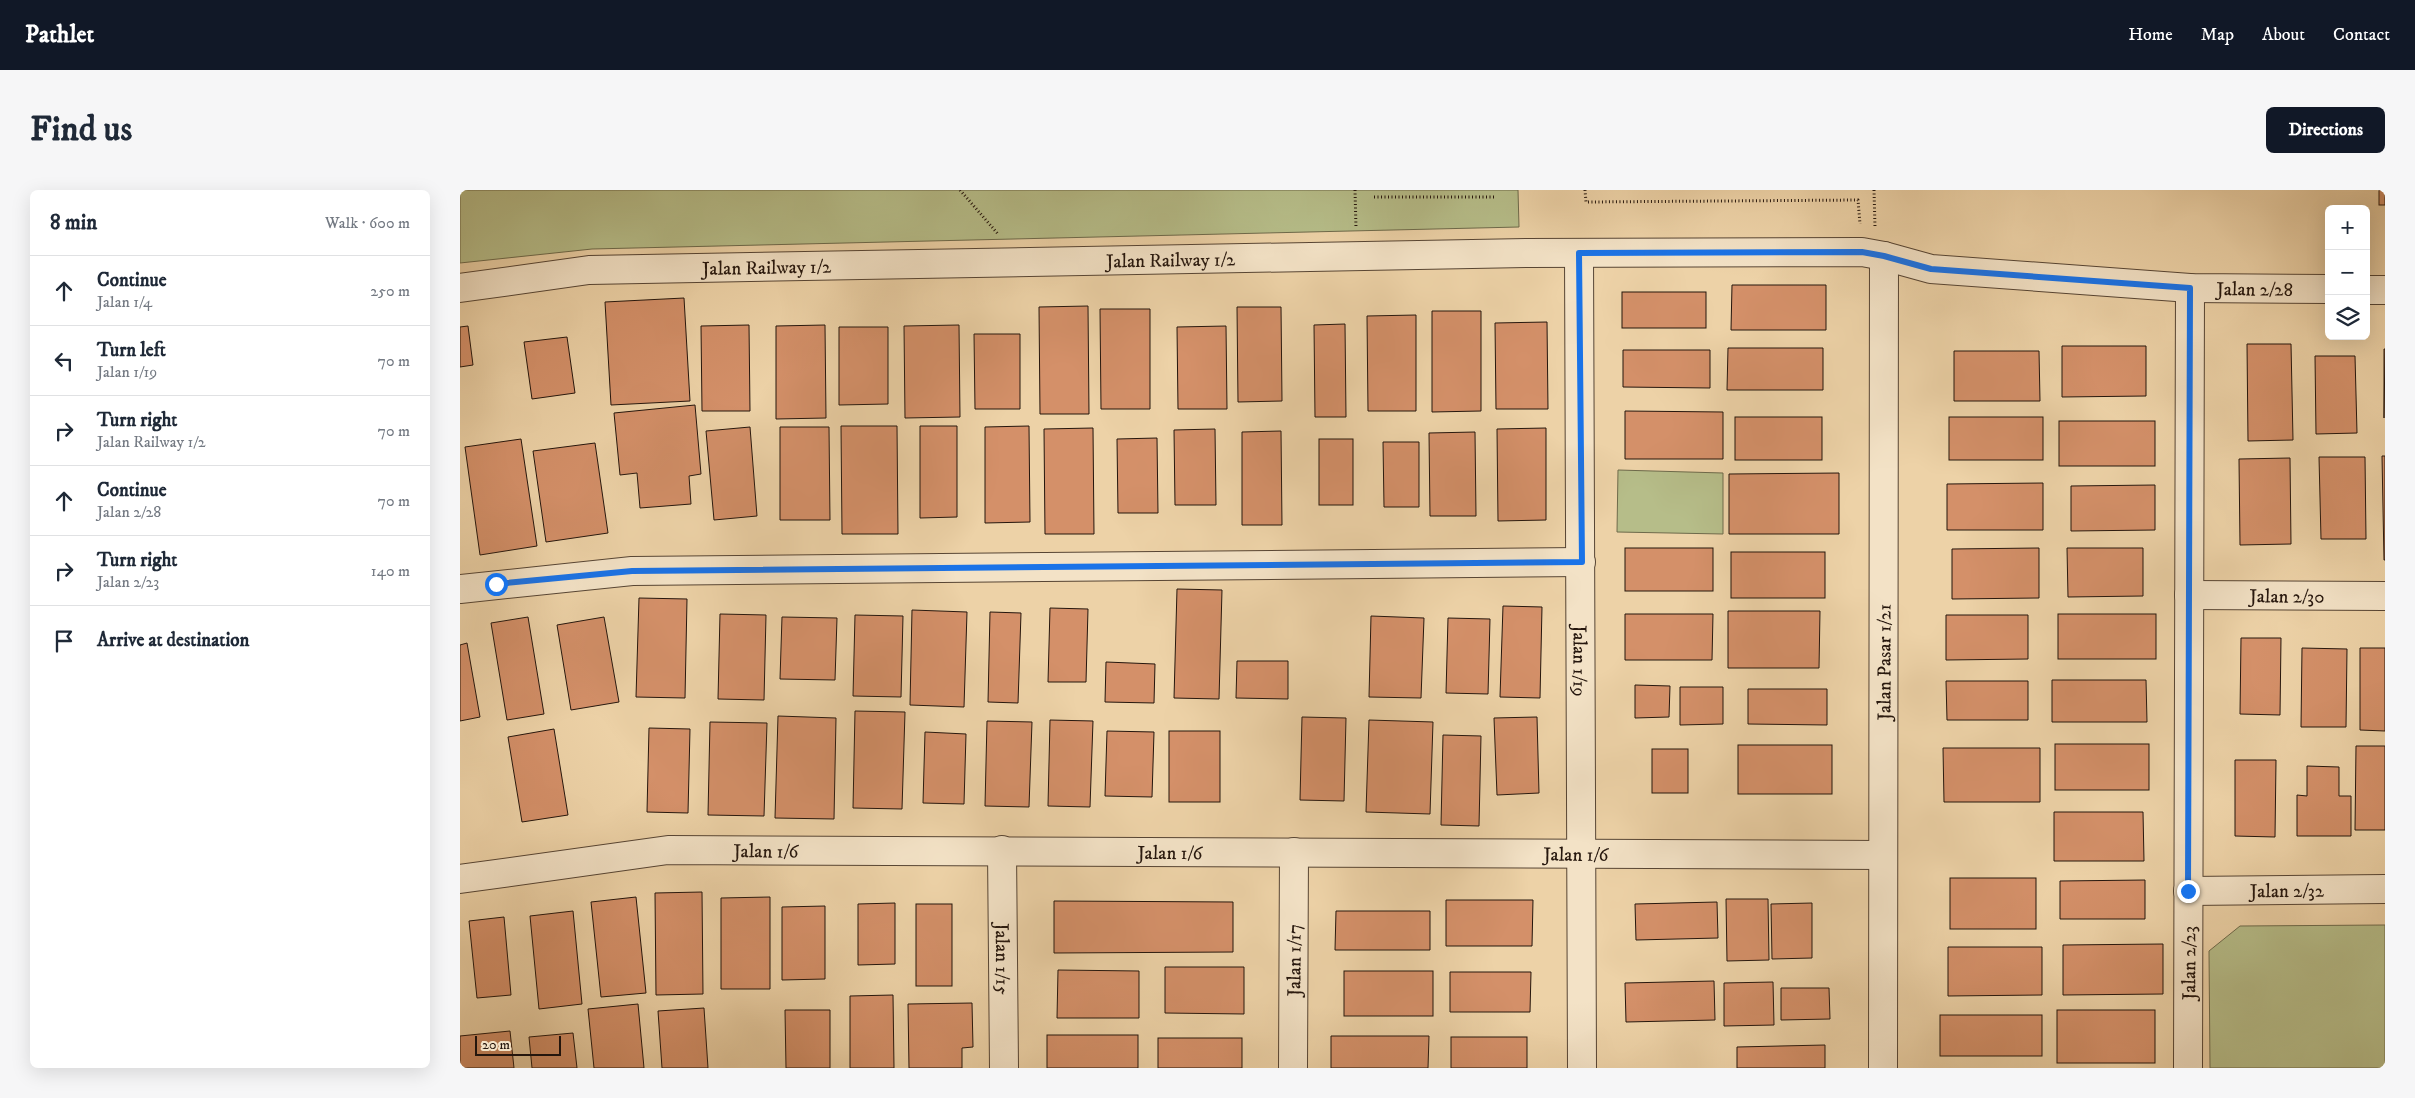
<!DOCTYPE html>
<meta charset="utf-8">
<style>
body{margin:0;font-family:"IM FELL DW Pica",serif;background:#f6f6f7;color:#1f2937}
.controls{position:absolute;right:15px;top:15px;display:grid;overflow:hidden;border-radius:8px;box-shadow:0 5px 20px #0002}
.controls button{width:45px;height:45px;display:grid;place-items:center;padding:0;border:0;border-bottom:1px solid #e0e1e3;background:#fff;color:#1f2937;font:25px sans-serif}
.scale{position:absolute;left:15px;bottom:12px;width:86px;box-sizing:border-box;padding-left:5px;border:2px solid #25160d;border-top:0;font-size:14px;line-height:18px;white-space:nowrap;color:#25160d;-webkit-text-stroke:4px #f3e2c6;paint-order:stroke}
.stop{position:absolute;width:15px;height:15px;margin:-11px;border:4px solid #1a73e8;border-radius:50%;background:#fff}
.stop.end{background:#1a73e8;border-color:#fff;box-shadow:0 1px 5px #0008}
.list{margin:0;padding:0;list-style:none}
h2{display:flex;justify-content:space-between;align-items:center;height:65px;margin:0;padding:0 20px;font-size:21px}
h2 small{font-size:16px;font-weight:400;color:#747a83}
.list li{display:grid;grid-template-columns:32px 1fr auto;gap:15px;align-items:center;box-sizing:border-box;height:70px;padding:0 20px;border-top:1px solid #e0e1e3}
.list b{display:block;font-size:19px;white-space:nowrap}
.list p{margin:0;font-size:16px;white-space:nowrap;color:#747a83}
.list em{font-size:16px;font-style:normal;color:#747a83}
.icon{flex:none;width:28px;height:28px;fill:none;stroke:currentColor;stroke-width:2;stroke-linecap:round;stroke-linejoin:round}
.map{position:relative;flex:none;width:1925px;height:878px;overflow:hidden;border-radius:8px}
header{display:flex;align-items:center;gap:30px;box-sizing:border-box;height:70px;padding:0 25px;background:#111827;color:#fff}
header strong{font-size:24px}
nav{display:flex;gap:28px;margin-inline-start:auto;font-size:18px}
.intro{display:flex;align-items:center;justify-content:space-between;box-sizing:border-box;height:120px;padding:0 30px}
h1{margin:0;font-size:35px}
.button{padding:12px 22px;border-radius:8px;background:#111827;color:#fff;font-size:18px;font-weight:700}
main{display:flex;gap:30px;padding:0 30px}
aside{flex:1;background:#fff;border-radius:8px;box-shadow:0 5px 20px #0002}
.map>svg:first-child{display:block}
.green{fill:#b6bd89;stroke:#6e6a4b}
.building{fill:#d49069;stroke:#25160d}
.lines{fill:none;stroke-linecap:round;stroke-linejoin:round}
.street-casing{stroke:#574534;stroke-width:30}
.path{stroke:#25160d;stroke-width:3;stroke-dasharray:1 2.5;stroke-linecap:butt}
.street{stroke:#f3e2c6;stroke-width:28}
.route{stroke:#1a73e8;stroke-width:6}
.labels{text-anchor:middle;stroke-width:5;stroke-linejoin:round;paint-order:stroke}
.street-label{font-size:19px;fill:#25160d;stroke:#f3e2c6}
</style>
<header>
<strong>Pathlet</strong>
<nav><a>Home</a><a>Map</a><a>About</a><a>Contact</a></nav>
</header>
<div class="intro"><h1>Find us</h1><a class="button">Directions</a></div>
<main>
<aside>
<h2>8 min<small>Walk · 600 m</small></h2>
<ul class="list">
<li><svg class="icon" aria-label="ahead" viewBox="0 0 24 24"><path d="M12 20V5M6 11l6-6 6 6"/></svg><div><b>Continue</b><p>Jalan 1/4</p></div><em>250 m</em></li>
<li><svg class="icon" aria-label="left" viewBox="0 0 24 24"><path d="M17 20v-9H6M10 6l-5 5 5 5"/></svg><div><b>Turn left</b><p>Jalan 1/19</p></div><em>70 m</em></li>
<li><svg class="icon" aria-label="right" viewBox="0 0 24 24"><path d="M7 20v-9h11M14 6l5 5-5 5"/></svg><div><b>Turn right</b><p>Jalan Railway 1/2</p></div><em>70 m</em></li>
<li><svg class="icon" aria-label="ahead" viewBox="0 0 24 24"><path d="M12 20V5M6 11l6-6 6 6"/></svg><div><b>Continue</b><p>Jalan 2/28</p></div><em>70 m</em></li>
<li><svg class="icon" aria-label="right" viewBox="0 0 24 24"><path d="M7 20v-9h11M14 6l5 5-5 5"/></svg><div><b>Turn right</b><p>Jalan 2/23</p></div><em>140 m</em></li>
<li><svg class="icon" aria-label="arrive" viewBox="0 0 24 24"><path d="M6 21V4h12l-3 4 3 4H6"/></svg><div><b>Arrive at destination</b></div></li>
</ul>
</aside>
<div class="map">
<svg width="1925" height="878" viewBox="0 0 1925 878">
<rect width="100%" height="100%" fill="#edd2a7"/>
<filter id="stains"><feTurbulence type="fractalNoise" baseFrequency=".004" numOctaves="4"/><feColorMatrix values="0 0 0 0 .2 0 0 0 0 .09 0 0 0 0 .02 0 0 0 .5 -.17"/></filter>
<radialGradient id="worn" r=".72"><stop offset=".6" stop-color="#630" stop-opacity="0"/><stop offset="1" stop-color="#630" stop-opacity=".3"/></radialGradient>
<g class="green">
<polygon points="0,0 1058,0 1059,37 132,59 0,73"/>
<polygon points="1158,280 1263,283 1263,344 1157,342"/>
<polygon points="1925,735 1925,878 1750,878 1749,761 1780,736"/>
</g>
<g class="building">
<rect x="1919" y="0" width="6" height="15"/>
<polygon points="1272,95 1366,95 1366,140 1271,140"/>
<rect x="1162" y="102" width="84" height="36"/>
<polygon points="224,108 230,211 151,215 145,112"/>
<polygon points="628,116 629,224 580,224 579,117"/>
<polygon points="777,117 821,117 822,211 778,212"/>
<polygon points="640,119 690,119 690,219 641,219"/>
<polygon points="972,121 1021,121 1021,221 972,222"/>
<polygon points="956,125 956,221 908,221 907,126"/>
<polygon points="1087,132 1088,219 1036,219 1035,133"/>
<polygon points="885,134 886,227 855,227 854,135"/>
<polygon points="289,135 290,221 242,221 241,136"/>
<polygon points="365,135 366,228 316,229 316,136"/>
<polygon points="499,135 500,227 445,228 444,136"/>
<polygon points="8,136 13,175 0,177 0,137"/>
<polygon points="766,136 767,219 718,219 717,137"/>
<polygon points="379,137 428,137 428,214 379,215"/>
<polygon points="514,144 560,144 560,219 515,219"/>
<polygon points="107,147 115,203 72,209 64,152"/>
<polygon points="1787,154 1831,154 1833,250 1788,251"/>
<polygon points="1602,156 1686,156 1686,206 1602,207"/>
<polygon points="1268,158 1363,158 1363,200 1267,200"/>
<polygon points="1924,159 1925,159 1924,228"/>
<polygon points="1163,160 1250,160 1250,198 1163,197"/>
<polygon points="1494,161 1579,161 1580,211 1494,211"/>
<polygon points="1855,166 1895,166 1897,243 1856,244"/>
<polygon points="235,215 241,284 229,286 231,314 180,318 177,283 160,285 154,223"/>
<polygon points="1165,221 1263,222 1263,269 1165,269"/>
<rect x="1275" y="227" width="87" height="43"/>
<rect x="1489" y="227" width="94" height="43"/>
<rect x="1599" y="231" width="96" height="45"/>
<polygon points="381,236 437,236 438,344 382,344"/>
<polygon points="460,236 497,236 497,327 460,328"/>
<polygon points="569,236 570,332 525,333 525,237"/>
<polygon points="290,237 297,326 254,330 246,241"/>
<polygon points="320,237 369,237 370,330 320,330"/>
<polygon points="633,238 634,344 585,344 584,239"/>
<polygon points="1086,238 1086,330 1038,331 1037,239"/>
<polygon points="755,239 756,315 715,315 714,240"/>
<polygon points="821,241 822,335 782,335 782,242"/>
<polygon points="1015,242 1016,326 970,326 969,243"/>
<polygon points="697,248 698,323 658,323 657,249"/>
<polygon points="61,249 77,356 20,365 5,257"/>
<rect x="859" y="249" width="34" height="66"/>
<polygon points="923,252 959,252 959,317 924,317"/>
<polygon points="135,253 148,343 86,352 73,261"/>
<polygon points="1922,266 1925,266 1925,370 1924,370"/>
<polygon points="1859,267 1905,267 1906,349 1861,349"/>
<polygon points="1830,268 1831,354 1780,355 1779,269"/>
<polygon points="1379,283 1379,344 1269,344 1269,284"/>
<polygon points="1583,293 1583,340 1487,340 1487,294"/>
<polygon points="1695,295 1695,340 1611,341 1611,296"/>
<rect x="1165" y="358" width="88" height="43"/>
<polygon points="1579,358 1579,408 1492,409 1492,359"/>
<polygon points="1607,358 1683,358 1683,406 1608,407"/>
<rect x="1271" y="362" width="94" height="46"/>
<polygon points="717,399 762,400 759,509 714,508"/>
<polygon points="179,408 227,409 225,508 176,507"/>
<polygon points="1043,416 1082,417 1080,508 1040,507"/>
<polygon points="590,418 628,419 626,492 588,492"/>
<polygon points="452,420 507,422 504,517 450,515"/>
<polygon points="1268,421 1360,421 1359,478 1268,478"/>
<polygon points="530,422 561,423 558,513 528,512"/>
<polygon points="260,424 306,425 304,510 258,509"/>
<polygon points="1165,424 1253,424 1252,470 1165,470"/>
<rect x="1598" y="424" width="98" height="45"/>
<polygon points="395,425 443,426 441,507 393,506"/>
<polygon points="1486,425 1568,425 1568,469 1486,470"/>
<polygon points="911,426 964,428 961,508 909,507"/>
<polygon points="68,427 84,524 47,530 31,433"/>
<polygon points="144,427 159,512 111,520 97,435"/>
<polygon points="322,427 377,428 375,490 320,489"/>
<polygon points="988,428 1030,429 1028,504 986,503"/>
<polygon points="1781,448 1821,448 1820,525 1780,524"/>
<polygon points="7,453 20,527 0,531 0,455"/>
<polygon points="1842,458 1887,459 1886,537 1841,537"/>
<polygon points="1900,458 1925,458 1925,541 1900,540"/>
<polygon points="777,471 828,471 828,509 776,508"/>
<polygon points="646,472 695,474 694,513 645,512"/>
<polygon points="1592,490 1686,490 1687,532 1592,532"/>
<polygon points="1486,491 1568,491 1568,530 1487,530"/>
<polygon points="1175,495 1210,496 1209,527 1175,528"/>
<polygon points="1220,497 1263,497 1263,534 1220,535"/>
<polygon points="1288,499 1367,499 1367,535 1288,534"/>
<polygon points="395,521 445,522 442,619 393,618"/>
<polygon points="318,526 376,528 374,629 315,628"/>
<polygon points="842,527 886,528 884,611 840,610"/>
<polygon points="1077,527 1079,603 1037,605 1034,528"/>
<polygon points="590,530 633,531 630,617 588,616"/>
<polygon points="909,530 973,532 970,624 906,622"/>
<polygon points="527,531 572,532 569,617 525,616"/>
<polygon points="250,532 307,533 304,626 248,625"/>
<polygon points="189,538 230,539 228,623 187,622"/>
<polygon points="94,539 108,625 62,632 48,547"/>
<polygon points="647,541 694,542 692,607 645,606"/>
<rect x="709" y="541" width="51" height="71"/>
<polygon points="465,542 506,544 504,614 463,613"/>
<polygon points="983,545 1021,546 1019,636 981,635"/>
<rect x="1595" y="554" width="94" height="46"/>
<rect x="1278" y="555" width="94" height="49"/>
<polygon points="1896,556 1925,556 1925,640 1895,640"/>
<polygon points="1483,558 1580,558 1580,612 1484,612"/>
<rect x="1192" y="559" width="36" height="44"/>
<polygon points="1775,570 1816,570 1815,647 1775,646"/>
<polygon points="1847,576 1879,577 1879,606 1891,606 1891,646 1837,646 1837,605 1847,606"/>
<polygon points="1594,622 1683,622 1684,671 1594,671"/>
<rect x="1490" y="688" width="86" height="51"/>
<polygon points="1685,690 1685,729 1600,729 1600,691"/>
<polygon points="242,702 243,804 196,805 195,703"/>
<polygon points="176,707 186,803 141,807 131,712"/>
<polygon points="310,707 310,799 261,799 261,708"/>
<polygon points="1266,709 1308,709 1309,770 1267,771"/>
<polygon points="986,710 1073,710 1072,756 986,756"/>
<polygon points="594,711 773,712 773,762 594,763"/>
<polygon points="1257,712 1258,748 1176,750 1175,714"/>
<polygon points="435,713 435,774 398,775 398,714"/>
<polygon points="1352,713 1352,768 1312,769 1311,714"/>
<rect x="456" y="714" width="36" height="82"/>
<polygon points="365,716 365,789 322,790 322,717"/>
<polygon points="113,721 122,814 79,819 70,726"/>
<polygon points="876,721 970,721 970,760 875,760"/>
<polygon points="44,727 51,805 17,808 9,731"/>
<polygon points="1703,754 1703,804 1603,805 1603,755"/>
<polygon points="1488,757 1582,757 1582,805 1488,806"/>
<polygon points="705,777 784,777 784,824 705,823"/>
<polygon points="598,780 679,781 679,828 597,828"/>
<rect x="884" y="781" width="89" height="45"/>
<polygon points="990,782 1071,782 1070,822 990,822"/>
<polygon points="1254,791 1255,830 1166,832 1165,793"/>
<polygon points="1313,792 1314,835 1264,836 1264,793"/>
<polygon points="1321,798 1369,798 1370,829 1321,830"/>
<polygon points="433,805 434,878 390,878 390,806"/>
<polygon points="512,813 513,857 502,858 502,878 449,878 448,814"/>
<polygon points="178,814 184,878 134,878 128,819"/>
<polygon points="244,818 248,878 202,878 198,821"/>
<polygon points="325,820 370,820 370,878 326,878"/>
<rect x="1597" y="820" width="98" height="53"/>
<rect x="1480" y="825" width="102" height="41"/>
<polygon points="50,841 54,878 0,878 0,846"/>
<polygon points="113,843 117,878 72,878 69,847"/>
<rect x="587" y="845" width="91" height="33"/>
<polygon points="871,846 969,846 968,878 871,878"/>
<rect x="991" y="847" width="76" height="31"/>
<rect x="698" y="848" width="84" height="30"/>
<polygon points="1365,855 1365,878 1277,878 1277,857"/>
</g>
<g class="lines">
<g class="street-casing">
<g id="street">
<path id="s1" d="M 1119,63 L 1122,878"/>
<path id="s2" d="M 0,98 L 129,80 L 1066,63 L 1402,62 L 1424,66 L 1471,79 L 1730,98 L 1869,99"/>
<polyline points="1906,100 1925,100"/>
<polyline points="0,399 172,381 1121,372"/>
<path id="s3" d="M 1729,405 L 1925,406"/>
<path id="s4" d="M 542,660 L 544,878"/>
<path id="s5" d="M 0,689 L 208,660 L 1423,665"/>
<path id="s6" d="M 1728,701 L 1925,699"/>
<path id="s7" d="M 833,878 L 834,662"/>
<path id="s8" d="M 1423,878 L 1424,66"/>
<path id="s9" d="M 1728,878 L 1730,98"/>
</g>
</g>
<g class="path">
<polyline points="500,0 538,44"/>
<polyline points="895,0 896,38"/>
<polyline points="1125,0 1126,12 1398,10 1400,34"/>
<polyline points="1414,0 1415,37"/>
<polyline points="914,7 1034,7"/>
</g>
<use href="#street" class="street"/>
</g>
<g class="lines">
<polyline class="route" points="36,394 172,381 1122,372 1119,63 1402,62 1424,66 1471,79 1730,98 1728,701"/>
</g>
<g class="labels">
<g class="street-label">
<text dy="7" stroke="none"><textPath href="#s2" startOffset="712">Jalan Railway 1/2</textPath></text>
<text dy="7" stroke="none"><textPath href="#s2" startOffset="308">Jalan Railway 1/2</textPath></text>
<text dy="7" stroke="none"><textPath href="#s2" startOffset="1799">Jalan 2/28</textPath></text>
<text dy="7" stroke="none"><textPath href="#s3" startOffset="98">Jalan 2/30</textPath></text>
<text dy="7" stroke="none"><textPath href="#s1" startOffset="408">Jalan 1/19</textPath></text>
<text dy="7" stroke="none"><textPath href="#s8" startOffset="406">Jalan Pasar 1/21</textPath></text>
<text dy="7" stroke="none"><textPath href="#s5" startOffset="308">Jalan 1/6</textPath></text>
<text dy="7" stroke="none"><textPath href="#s5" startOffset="712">Jalan 1/6</textPath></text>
<text dy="7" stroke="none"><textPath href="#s5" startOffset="1118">Jalan 1/6</textPath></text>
<text dy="7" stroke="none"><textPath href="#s6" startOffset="99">Jalan 2/32</textPath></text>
<text dy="7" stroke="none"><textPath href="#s4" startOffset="109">Jalan 1/15</textPath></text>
<text dy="7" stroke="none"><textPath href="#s7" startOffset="108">Jalan 1/17</textPath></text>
<text dy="7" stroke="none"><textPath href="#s9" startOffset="105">Jalan 2/23</textPath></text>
</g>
</g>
<rect width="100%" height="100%" filter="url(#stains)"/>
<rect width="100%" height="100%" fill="url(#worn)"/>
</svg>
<div class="controls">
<button>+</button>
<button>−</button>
<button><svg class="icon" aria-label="layers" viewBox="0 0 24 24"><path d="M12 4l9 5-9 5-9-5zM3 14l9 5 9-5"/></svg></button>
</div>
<div class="scale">20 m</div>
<div class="stop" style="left:36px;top:394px"></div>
<div class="stop end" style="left:1728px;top:701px"></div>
</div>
</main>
